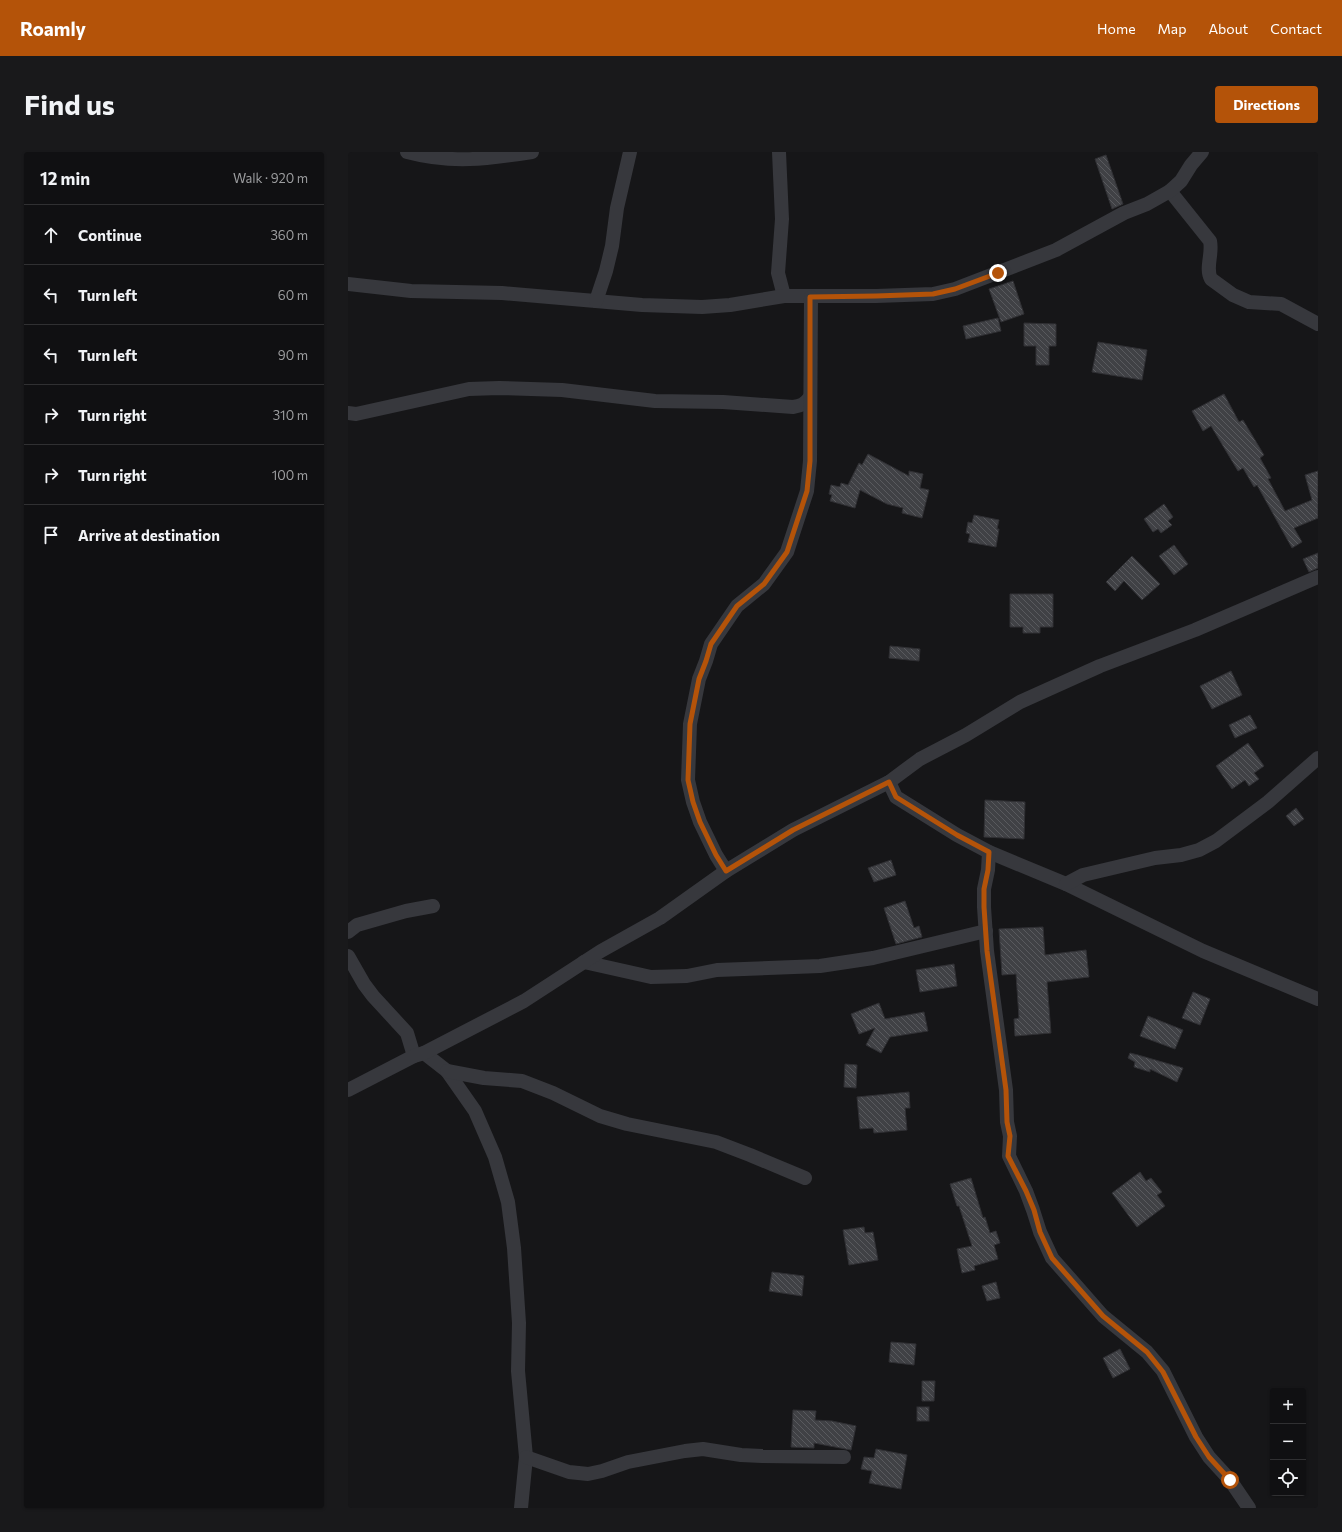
<!DOCTYPE html>
<meta charset="utf-8">
<style>
body{margin:0;font-family:Commissioner,sans-serif;background:#19191b;color:#f1f3f6}
.controls{position:absolute;right:12px;bottom:12px;display:grid;overflow:hidden;border-radius:4px;box-shadow:0 1px 3px #0004}
.controls button{width:36px;height:36px;display:grid;place-items:center;padding:0;border:0;border-bottom:1px solid #303032;background:#101012;color:#f1f3f6;font:20px sans-serif}
.stop{position:absolute;width:12px;height:12px;margin:-9px;border:3px solid #b45309;border-radius:50%;background:#fff}
.stop.end{background:#b45309;border-color:#fff;box-shadow:0 1px 4px #0008}
.list{margin:0;padding:0;list-style:none}
h2{display:flex;justify-content:space-between;align-items:center;height:52px;margin:0;padding:0 16px;font-size:17px}
h2 small{font-size:13px;font-weight:400;color:#9c9d9f}
.list li{display:grid;grid-template-columns:26px 1fr auto;gap:12px;align-items:center;box-sizing:border-box;height:60px;padding:0 16px;border-top:1px solid #303032}
.list b{display:block;font-size:15px;white-space:nowrap}
.list em{font-size:13px;font-style:normal;color:#9c9d9f}
.icon{flex:none;width:22px;height:22px;fill:none;stroke:currentColor;stroke-width:2;stroke-linecap:round;stroke-linejoin:round}
.map{position:relative;flex:none;width:970px;height:1356px;overflow:hidden;border-radius:4px}
header{display:flex;align-items:center;gap:24px;box-sizing:border-box;height:56px;padding:0 20px;background:#b45309;color:#fff}
header strong{font-size:19px}
nav{display:flex;gap:22px;margin-inline-start:auto;font-size:14px}
.intro{display:flex;align-items:center;justify-content:space-between;box-sizing:border-box;height:96px;padding:0 24px}
h1{margin:0;font-size:28px}
.button{padding:10px 18px;border-radius:4px;background:#b45309;color:#fff;font-size:14px;font-weight:700}
main{display:flex;gap:24px;padding:0 24px}
aside{flex:1;background:#101012;border-radius:4px;box-shadow:0 1px 3px #0004}
.map>svg:first-child{display:block}
.building{fill:url(#building-back-hatch);stroke:#303034}
.lines{fill:none;stroke-linecap:round;stroke-linejoin:round}
.minor{stroke:#37383d;stroke-width:14}
.route{stroke:#b45309;stroke-width:5}
</style>
<header>
<strong>Roamly</strong>
<nav><a>Home</a><a>Map</a><a>About</a><a>Contact</a></nav>
</header>
<div class="intro"><h1>Find us</h1><a class="button">Directions</a></div>
<main>
<aside>
<h2>12 min<small>Walk · 920 m</small></h2>
<ul class="list">
<li><svg class="icon" aria-label="ahead" viewBox="0 0 24 24"><path d="M12 20V5M6 11l6-6 6 6"/></svg><div><b>Continue</b></div><em>360 m</em></li>
<li><svg class="icon" aria-label="left" viewBox="0 0 24 24"><path d="M17 20v-9H6M10 6l-5 5 5 5"/></svg><div><b>Turn left</b></div><em>60 m</em></li>
<li><svg class="icon" aria-label="left" viewBox="0 0 24 24"><path d="M17 20v-9H6M10 6l-5 5 5 5"/></svg><div><b>Turn left</b></div><em>90 m</em></li>
<li><svg class="icon" aria-label="right" viewBox="0 0 24 24"><path d="M7 20v-9h11M14 6l5 5-5 5"/></svg><div><b>Turn right</b></div><em>310 m</em></li>
<li><svg class="icon" aria-label="right" viewBox="0 0 24 24"><path d="M7 20v-9h11M14 6l5 5-5 5"/></svg><div><b>Turn right</b></div><em>100 m</em></li>
<li><svg class="icon" aria-label="arrive" viewBox="0 0 24 24"><path d="M6 21V4h12l-3 4 3 4H6"/></svg><div><b>Arrive at destination</b></div></li>
</ul>
</aside>
<div class="map">
<svg width="970" height="1356" viewBox="0 0 970 1356">
<defs>
<pattern id="building-back-hatch" width="6" height="6" patternUnits="userSpaceOnUse"><rect width="6" height="6" fill="#404145"/><path d="M-1 5l2 2M0 0l6 6M5-1l2 2" fill="none" stroke="#595a5e"/></pattern>
</defs>
<rect width="100%" height="100%" fill="#161618"/>
<g class="building">
<polygon points="758,3 775,52 764,57 747,7"/>
<polygon points="665,129 676,162 653,170 641,137"/>
<polygon points="650,166 653,179 618,187 615,174"/>
<polygon points="676,171 708,172 708,194 701,194 701,213 688,213 688,194 676,194"/>
<polygon points="750,190 799,198 794,228 744,220"/>
<polygon points="876,242 891,270 895,268 916,303 912,306 923,326 920,327 937,359 964,348 957,323 970,319 970,366 946,376 954,390 944,396 909,333 906,335 895,316 890,319 863,274 855,279 844,259"/>
<polygon points="520,302 561,324 561,319 575,322 572,336 581,338 574,366 554,361 555,356 539,352 512,338 507,356 482,349 484,343 481,342 483,333 492,335 493,331 500,333 511,311 514,313"/>
<polygon points="816,352 825,365 820,369 824,373 813,381 810,377 805,380 796,367"/>
<polygon points="626,363 651,368 649,377 651,377 648,395 620,390 622,382 618,381 620,370 624,371"/>
<polygon points="826,393 840,412 826,423 811,404"/>
<polygon points="970,401 970,416 961,420 955,407"/>
<polygon points="784,404 812,432 794,448 776,429 767,439 758,430"/>
<polygon points="662,442 705,442 705,475 692,475 692,481 675,481 675,475 662,475"/>
<polygon points="542,494 572,497 571,509 541,506"/>
<polygon points="883,519 894,543 864,557 852,534"/>
<polygon points="902,563 909,576 887,586 881,573"/>
<polygon points="900,591 916,614 906,621 911,627 901,634 897,628 884,637 868,614"/>
<polygon points="637,648 677,650 676,687 636,685"/>
<polygon points="948,656 956,667 946,674 938,664"/>
<polygon points="543,708 548,723 526,730 520,716"/>
<polygon points="557,749 566,776 571,774 574,785 548,792 536,756"/>
<polygon points="695,775 697,803 738,798 741,825 699,830 703,881 667,884 666,867 671,866 668,822 654,823 651,777"/>
<polygon points="606,812 609,834 572,840 568,818"/>
<polygon points="845,840 862,847 852,873 834,866"/>
<polygon points="531,851 537,867 576,860 580,879 542,885 533,901 518,893 527,876 511,882 503,862"/>
<polygon points="800,864 835,878 827,897 792,884"/>
<polygon points="782,901 790,903 835,916 829,930 802,917 802,920 786,915 787,910 780,906"/>
<polygon points="497,912 509,913 508,936 496,935"/>
<polygon points="561,940 562,956 557,956 559,978 526,981 525,976 512,977 509,945"/>
<polygon points="792,1020 798,1029 803,1026 814,1040 809,1043 817,1054 789,1075 764,1041"/>
<polygon points="623,1026 635,1066 637,1065 642,1081 648,1079 652,1091 646,1093 650,1107 626,1114 627,1118 614,1121 609,1097 624,1094 611,1054 609,1054 602,1032"/>
<polygon points="516,1075 517,1081 525,1080 530,1108 501,1113 495,1078"/>
<polygon points="424,1120 456,1124 454,1144 421,1139"/>
<polygon points="648,1130 652,1146 639,1149 634,1134"/>
<polygon points="543,1190 568,1192 566,1213 541,1210"/>
<polygon points="772,1197 782,1217 765,1226 755,1206"/>
<polygon points="574,1229 587,1229 586,1249 574,1249"/>
<rect x="569" y="1255" width="12" height="14"/>
<polygon points="445,1258 468,1259 467,1268 484,1269 508,1274 503,1298 466,1291 466,1296 443,1295"/>
<polygon points="528,1297 559,1303 553,1337 521,1331 524,1319 513,1317 516,1305 526,1306"/>
</g>
<g class="lines">
<g class="minor">
<path d="M 59,0 C 104,12 139,7 184,0"/>
<polyline points="431,0 434,67 430,121 436,144"/>
<path d="M 822,39 L 862,89 C 865,102 857,116 863,127 L 885,143 L 901,150 L 933,152 L 970,172"/>
<polyline points="0,132 63,139 154,141 294,153 354,155 382,153 436,144 528,144 585,142 607,137 708,98 776,61 799,52 822,39 833,29 843,13 854,0"/>
<polyline points="248,149 258,119 264,94 269,56 282,0"/>
<path d="M 0,261 L 8,262 L 121,237 L 151,236 L 214,238 L 307,249 L 375,250 L 445,255 C 453,254 457,252 462,245"/>
<polyline points="541,630 548,645 609,683 641,700 718,732 855,799 970,847"/>
<polyline points="641,700 640,718 636,737 636,755 639,799 658,938 659,970 662,984 661,1004 678,1039 685,1058 692,1080 704,1106 755,1164 799,1200 815,1219 848,1285 861,1305 882,1328 901,1356"/>
<polyline points="378,719 368,703 352,670 345,650 340,628 342,572 351,527 358,509 363,492 389,454 416,432 439,400 459,339 462,309 463,145"/>
<polyline points="718,732 735,723 807,706 833,703 851,698 868,689 920,650 970,606"/>
<polyline points="0,780 9,773 58,759 85,754"/>
<polyline points="0,804 16,832 25,844 59,881 66,904"/>
<polyline points="236,810 303,825 339,824 369,818 472,814 525,806 638,779"/>
<polyline points="76,901 99,919 127,959 147,1005 160,1050 166,1096 171,1171 170,1219 178,1305 173,1356"/>
<polyline points="99,919 136,926 174,929 205,941 252,964 279,972 368,990 402,1003 457,1026"/>
<polyline points="0,938 66,904 76,901 176,849 253,799 312,766 378,719 445,678 541,630 572,607 618,583 672,550 752,514 847,478 970,425"/>
<polyline points="178,1305 221,1320 240,1322 254,1319 280,1310 337,1299 355,1297 393,1303 414,1304 496,1305"/>
</g>
</g>
<g class="lines">
<polyline class="route" points="650,121 607,137 585,142 528,144 462,145 462,309 459,339 439,400 416,432 389,454 363,492 358,509 351,527 342,572 340,628 345,650 352,670 368,703 378,719 445,678 541,630 548,645 609,683 641,700 640,718 636,737 636,755 639,799 658,938 659,970 662,984 660,1004 678,1039 686,1058 692,1080 704,1106 755,1164 799,1200 815,1220 848,1285 861,1305 882,1328"/>
</g>
</svg>
<div class="controls">
<button>+</button>
<button>−</button>
<button><svg class="icon" aria-label="locate" viewBox="0 0 24 24"><circle cx="12" cy="12" r="6"/><path d="M12 2v4M12 18v4M2 12h4M18 12h4"/></svg></button>
</div>
<div class="stop" style="left:882px;top:1328px"></div>
<div class="stop end" style="left:650px;top:121px"></div>
</div>
</main>
